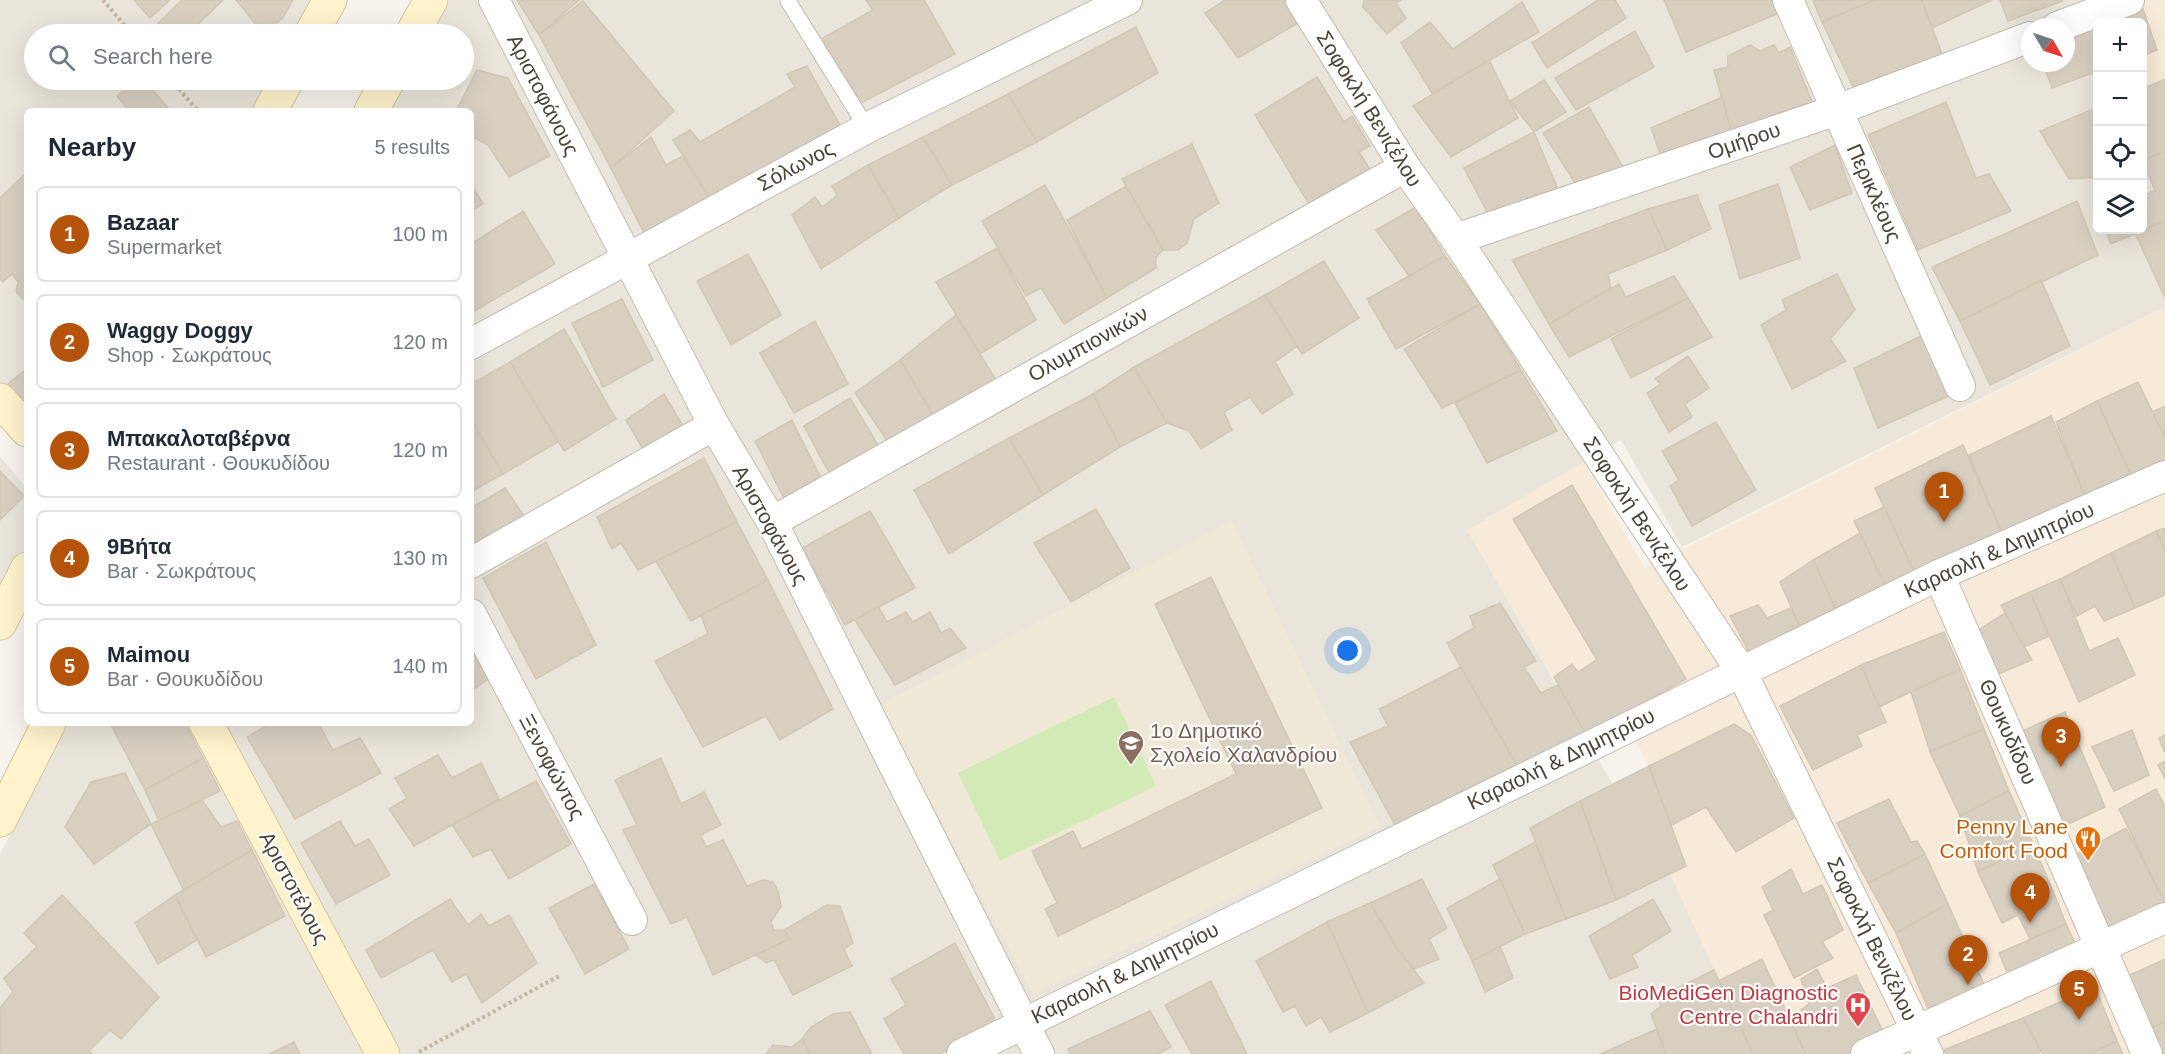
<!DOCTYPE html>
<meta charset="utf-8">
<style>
body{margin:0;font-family:Arial,sans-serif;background:#f2f2f3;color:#1f2937}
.controls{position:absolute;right:18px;top:18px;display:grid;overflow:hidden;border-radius:9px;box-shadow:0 6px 24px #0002}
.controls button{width:54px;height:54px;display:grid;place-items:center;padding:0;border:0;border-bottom:2px solid #e0e1e3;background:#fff;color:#1f2937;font:30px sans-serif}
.compass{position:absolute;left:2021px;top:18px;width:54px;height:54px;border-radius:50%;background:#fff;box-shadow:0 6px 24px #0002;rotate:129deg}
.you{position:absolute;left:1348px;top:651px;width:21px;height:21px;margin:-15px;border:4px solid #fff;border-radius:50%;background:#1a73e8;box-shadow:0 0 0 9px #1a73e833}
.badge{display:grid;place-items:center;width:39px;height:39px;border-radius:50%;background:#b45309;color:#fff;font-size:20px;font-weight:700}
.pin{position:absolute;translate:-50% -50px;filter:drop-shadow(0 2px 3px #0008)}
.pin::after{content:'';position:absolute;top:32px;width:21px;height:18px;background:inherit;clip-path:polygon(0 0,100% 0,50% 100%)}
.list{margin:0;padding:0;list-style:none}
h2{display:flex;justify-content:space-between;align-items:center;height:78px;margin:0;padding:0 24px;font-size:26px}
h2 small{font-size:20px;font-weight:400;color:#747a83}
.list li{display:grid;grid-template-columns:39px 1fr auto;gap:18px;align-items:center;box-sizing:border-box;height:96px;margin:0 12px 12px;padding:0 12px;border:2px solid #e0e1e3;border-radius:9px}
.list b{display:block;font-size:22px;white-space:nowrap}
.list p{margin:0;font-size:20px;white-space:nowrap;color:#747a83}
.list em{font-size:20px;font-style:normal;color:#747a83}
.icon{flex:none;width:33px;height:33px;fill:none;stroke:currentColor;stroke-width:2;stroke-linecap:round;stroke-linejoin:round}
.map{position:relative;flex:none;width:2165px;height:1054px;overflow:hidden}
.search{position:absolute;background:#fff;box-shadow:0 6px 24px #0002;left:24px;top:24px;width:450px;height:66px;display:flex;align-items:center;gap:15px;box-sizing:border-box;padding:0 21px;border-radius:33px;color:#747a83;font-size:22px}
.panel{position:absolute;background:#fff;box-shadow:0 6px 24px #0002;left:24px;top:108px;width:450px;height:618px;border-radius:9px}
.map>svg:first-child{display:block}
.residential{fill:#eae5da;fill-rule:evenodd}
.commercial{fill:#f7ead8}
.education{fill:#efe8d6}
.green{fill:#d2eab5}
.building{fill:#d8cfc1;stroke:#d3c7b4;stroke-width:1.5}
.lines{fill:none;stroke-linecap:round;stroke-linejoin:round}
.lane-casing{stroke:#c2bbae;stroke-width:17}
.street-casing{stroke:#c2bbae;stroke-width:32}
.secondary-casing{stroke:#d6c79b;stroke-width:35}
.path{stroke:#c4b79f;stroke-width:4;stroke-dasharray:3 3;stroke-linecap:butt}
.lane{stroke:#fff;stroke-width:15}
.street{stroke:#fff;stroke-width:30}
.secondary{stroke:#fff3cd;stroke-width:33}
.labels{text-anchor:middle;stroke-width:4.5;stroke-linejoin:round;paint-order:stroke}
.street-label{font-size:21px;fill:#4b4439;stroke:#fff}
.education-label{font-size:21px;fill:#785e54;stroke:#fff;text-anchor:start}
.food-label{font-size:21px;fill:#c56008;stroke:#fff;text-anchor:end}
.health-label{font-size:21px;fill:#be3a42;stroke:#fff;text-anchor:end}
</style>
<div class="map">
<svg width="2165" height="1054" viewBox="0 0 2165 1054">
<rect width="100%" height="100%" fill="#f6f3ec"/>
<g class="residential">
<polygon points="0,0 313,0 295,34 34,34 34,80 271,80 255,111 27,111 27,418 0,386"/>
<path d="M 450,0 L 2141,0 L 2165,269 L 2165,307 L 1682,547 L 1621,440 L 1468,530 L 1612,783 L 1649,766 L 1753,1054 L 0,1054 L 0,855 L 67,723 L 471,723 L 471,111 L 389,111 L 406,80 L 464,80 L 464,34 L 431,34 ZM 2098,22 L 2142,22 L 2142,230 L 2098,230 ZM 2030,27 L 2066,27 L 2066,63 L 2030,63 Z"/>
<polygon points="0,457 27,488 27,552 0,608"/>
</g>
<g class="commercial">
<polygon points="2141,0 2165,0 2165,269"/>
<polygon points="2165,307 2165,1054 1753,1054 1670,874 1670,826 1649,766 1622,716 1586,735 1467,530 1584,462 1645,568"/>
</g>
<polygon class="education" points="1232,521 1380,826 1033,994 879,705"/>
<polygon class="green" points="1114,697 1156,786 1000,861 958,773"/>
<g class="building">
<polygon points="134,0 170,0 150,18"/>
<polygon points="182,0 223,0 188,34 155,34 151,30"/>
<polygon points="236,0 293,0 282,19 263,33"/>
<polygon points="517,0 579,0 539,35"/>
<polygon points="866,0 924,0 955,54 861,103 821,39 873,10"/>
<polygon points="1225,0 1293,0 1305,19 1238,58 1205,13"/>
<polygon points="1364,0 1401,0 1396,3 1406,18 1387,34 1363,7"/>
<polygon points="1598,0 1615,0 1626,18 1547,68 1532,43"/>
<polygon points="1664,0 1773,0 1779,13 1686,52"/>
<polygon points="1813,0 1875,0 1822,22"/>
<polygon points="1875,0 1922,0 1945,62 1857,95 1822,22"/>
<polygon points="1922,0 1992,0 1932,28"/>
<polygon points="2000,0 2062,0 2063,1 2008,21"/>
<polygon points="583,1 674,111 611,168 539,35"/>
<polygon points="1522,2 1539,32 1432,93 1401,43 1430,22 1453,49"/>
<polygon points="2143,9 2157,50 2142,56 2142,22 2104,22"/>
<polygon points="2098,25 2098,71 2052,88 2043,63 2066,63 2066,36"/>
<polygon points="1136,27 1158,73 1037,142 1008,94"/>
<polygon points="1635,31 1654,67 1576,110 1555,78"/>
<polygon points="1750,45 1760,51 1774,45 1779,53 1790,47 1813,104 1732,135 1714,70 1728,67 1728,56"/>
<polygon points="1489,60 1518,118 1451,157 1413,106"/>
<polygon points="807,66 841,127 712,202 673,140 690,130 700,142 795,87 787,74"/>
<polygon points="477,70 508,78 550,156 509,177 488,145 471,136 471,111 456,111"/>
<polygon points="1317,77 1344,122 1352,116 1370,146 1359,152 1373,174 1313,211 1255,115"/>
<polygon points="2165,79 2165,151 2142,161 2142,89"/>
<polygon points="136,80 144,80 171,111 129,111 117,96"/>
<polygon points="1544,80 1566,112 1534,132 1510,101"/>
<polygon points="1008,94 1037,142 952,185 923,137"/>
<polygon points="1722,97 1732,135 1662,159 1651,128"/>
<polygon points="1946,102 1976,178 1989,174 2011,211 1918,250 1868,135"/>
<polygon points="1589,107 1624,169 1579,189 1543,133"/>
<polygon points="2098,107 2098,177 2069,179 2040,131"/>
<polygon points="1534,132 1562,199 1494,225 1464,168"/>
<polygon points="651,137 666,165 683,156 712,202 645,235 611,168"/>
<polygon points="923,137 952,185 899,218 868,165"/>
<polygon points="1192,144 1219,203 1194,219 1187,243 1178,250 1163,250 1122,179"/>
<polygon points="1835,145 1852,193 1810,210 1790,167"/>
<polygon points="2165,151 2165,221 2111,244 2105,230 2142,230 2142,197 2155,190 2142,161"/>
<polygon points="868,165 899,218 821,269 792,215 815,197 822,207 837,196 832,186"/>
<polygon points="27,172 27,303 16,292 18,282 12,274 3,282 0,279 0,198"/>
<polygon points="471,184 483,204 471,211"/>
<polygon points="1778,184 1800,258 1740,279 1719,205"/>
<polygon points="1045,185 1107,298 1064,324 1041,288 1026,296 982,221"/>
<polygon points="1126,186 1163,250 1156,257 1156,268 1107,298 1067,220"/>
<polygon points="1697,195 1711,229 1667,250 1648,209"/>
<polygon points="2077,201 2098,255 1960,321 1932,267"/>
<polygon points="1416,207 1445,256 1409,276 1376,230"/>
<polygon points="1648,209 1667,250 1608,274 1611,288 1549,324 1512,260"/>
<polygon points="523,211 555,264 471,313 471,244"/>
<polygon points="2165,221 2165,298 2135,233"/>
<polygon points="997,248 1036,320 980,354 936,282"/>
<polygon points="748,254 781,315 731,345 697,281"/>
<polygon points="1445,256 1480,304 1396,349 1367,299"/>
<polygon points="1324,261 1359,318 1302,354 1265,295"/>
<polygon points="1837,274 1855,310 1830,339 1846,361 1792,389 1761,325 1786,310 1782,300"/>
<polygon points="1674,276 1688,298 1569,357 1549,324 1619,284 1626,297"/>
<polygon points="2041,280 2070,346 1990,385 1960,321"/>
<polygon points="1265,295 1297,346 1275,362 1293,394 1262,414 1250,397 1224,412 1232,430 1201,449 1189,431 1167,423 1134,367"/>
<polygon points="1688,298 1712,337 1631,378 1611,339"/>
<polygon points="622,299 653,360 603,387 572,323"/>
<polygon points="1480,304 1521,370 1442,408 1404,349"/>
<polygon points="956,315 1003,391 940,426 900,360"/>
<polygon points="815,321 848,384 794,413 760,353"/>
<polygon points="564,329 616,419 564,451 510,362"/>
<polygon points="1921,336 1949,396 1878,428 1854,368"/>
<polygon points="1688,356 1709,388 1685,404 1692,417 1669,432 1647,393 1661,384 1655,379"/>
<polygon points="900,360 940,426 894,451 855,393"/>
<polygon points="510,362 558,442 503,474 471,419 471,384"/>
<polygon points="1134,367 1167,423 1120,447 1093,394"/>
<polygon points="27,368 27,404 8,384"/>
<polygon points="1521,370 1557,431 1487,463 1455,403"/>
<polygon points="2138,382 2165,437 2165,464 2133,480 2097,401"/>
<polygon points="664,394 683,426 644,451 626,420"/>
<polygon points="1093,394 1120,447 1043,495 1009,438"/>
<polygon points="850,398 885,457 835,484 804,426"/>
<polygon points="2097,401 2133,480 2087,501 2056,422"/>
<polygon points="2165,406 2165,437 2152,412"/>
<polygon points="2051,416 2087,501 2004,538 1969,455"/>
<polygon points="471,419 503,474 471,492"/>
<polygon points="792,420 826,488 788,506 755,441"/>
<polygon points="1716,422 1756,490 1692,526 1670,486 1679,480 1662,451"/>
<polygon points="1009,438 1043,495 949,554 914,490"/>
<polygon points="1963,445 2004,538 1917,578 1875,488"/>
<polygon points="704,458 737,522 638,570 621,543 612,549 597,517"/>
<polygon points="0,471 24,496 0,520"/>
<polygon points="1572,485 1686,679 1586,735 1554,677 1572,664 1578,672 1597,660 1513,519"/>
<polygon points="505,488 524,516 471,546 471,508"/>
<polygon points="1884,507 1917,578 1888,592 1854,521"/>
<polygon points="1096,509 1130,568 1071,602 1034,543"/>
<polygon points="870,511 915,588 845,625 802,548"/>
<polygon points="737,522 768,580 691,621 656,561"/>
<polygon points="2165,528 2165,552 2156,531"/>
<polygon points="2156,531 2165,552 2165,595 2135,608 2111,553"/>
<polygon points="1860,533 1888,592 1839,616 1813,560"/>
<polygon points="546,542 596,645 536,679 483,578"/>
<polygon points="2111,553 2135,608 2104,621 2095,606 2077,616 2060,579"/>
<polygon points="1813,560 1839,616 1802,631 1780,582"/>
<polygon points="1211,577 1322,808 1058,936 1045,909 1057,903 1032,851 1073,831 1082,849 1236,774 1155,604"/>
<polygon points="2060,579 2089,651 2118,638 2135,675 2079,702 2030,592"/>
<polygon points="768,580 833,709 780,740 766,716 703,747 655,661 708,634 701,615"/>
<polygon points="2030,592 2049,636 2024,647 2001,605"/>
<polygon points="1500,603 1536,661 1524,667 1541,693 1558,685 1586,735 1517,766 1447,643 1474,628 1470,616"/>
<polygon points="1758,605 1767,618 1791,608 1802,631 1751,656 1730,616"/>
<polygon points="878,607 887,622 906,612 913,622 930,612 941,633 950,628 966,648 895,685 855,620"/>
<polygon points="2005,613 2032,660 1996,675 1975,632"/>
<polygon points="1944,632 1960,669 1879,707 1861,665"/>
<polygon points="471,639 493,676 471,691"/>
<polygon points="1861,665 1886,722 1857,735 1862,746 1813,770 1780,706"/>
<polygon points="1461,667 1517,766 1395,825 1350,742 1388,726 1379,709"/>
<polygon points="1960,669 1984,729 1930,752 1911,692"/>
<polygon points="2065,712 2105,807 2064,826 2020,732"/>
<polygon points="110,723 185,723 203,758 145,790"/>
<polygon points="272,723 318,723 333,750 360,738 381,773 295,819 247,737"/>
<polygon points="1734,724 1751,735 1794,818 1736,852 1706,807 1670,826 1649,766"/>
<polygon points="1984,729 2009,791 1960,816 1930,752"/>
<polygon points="2132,730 2149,775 2114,791 2092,747"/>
<polygon points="2165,734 2165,753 2159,739"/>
<polygon points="438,755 452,778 481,763 499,799 414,846 389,809 407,798 395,778"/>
<polygon points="203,758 220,791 159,821 145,790"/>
<polygon points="661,758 681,804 704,792 721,825 701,835 706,847 723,840 747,886 763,880 773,882 778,891 781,906 771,922 774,930 784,930 789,939 713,975 687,917 671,924 623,830 637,825 615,780"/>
<polygon points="2165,761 2165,779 2158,765"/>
<polygon points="1649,766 1686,866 1616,900 1580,801"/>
<polygon points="125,773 151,824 94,864 65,827 91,782"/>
<polygon points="536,781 571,844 509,879 491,849 473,857 452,825"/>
<polygon points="2156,789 2165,807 2165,903 2119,809"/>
<polygon points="2009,791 2033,844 1978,872 1960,816"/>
<polygon points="1889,799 1911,842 1917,841 1925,854 1868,883 1837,823"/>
<polygon points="202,800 221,827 237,821 252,850 184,891 151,824"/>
<polygon points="1580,801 1616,900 1566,919 1530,828"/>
<polygon points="340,821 355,846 369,839 390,875 336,904 301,843"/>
<polygon points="2126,828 2165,903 2105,933 2069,858"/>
<polygon points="1535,842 1566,919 1525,934 1493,865"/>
<polygon points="2033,844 2055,896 2002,923 1978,872"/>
<polygon points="252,850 285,916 206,957 175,895"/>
<polygon points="1925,854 1948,904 1896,933 1868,883"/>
<polygon points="1791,869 1803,894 1822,885 1843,930 1822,942 1833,958 1794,978 1764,915 1773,910 1762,887"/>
<polygon points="1422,879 1447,928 1429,939 1439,959 1414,969 1396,947 1370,903"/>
<polygon points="1500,879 1525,934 1472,961 1447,908"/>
<polygon points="594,884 629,949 585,974 549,908"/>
<polygon points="62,895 159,997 121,1039 110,1030 89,1051 92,1054 1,1054 0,1008 13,992 4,978 37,947 24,933"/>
<polygon points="175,895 197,940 158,964 135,923"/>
<polygon points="2055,896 2066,924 2030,939 2018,915"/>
<polygon points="450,899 468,925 481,914 489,926 509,915 537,963 482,1003 466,974 452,982 433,950 381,978 366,950"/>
<polygon points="1653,899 1671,931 1632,955 1638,967 1610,979 1589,936"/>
<polygon points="1370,903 1396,947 1424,983 1368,1013 1327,922"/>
<polygon points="1948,904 1988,993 1933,1020 1896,933"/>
<polygon points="827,905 840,906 853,943 844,949 852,966 793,995 774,960 766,963 756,955 789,939 784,930"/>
<polygon points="1327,922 1368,1013 1330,1032 1321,1017 1306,1026 1295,1006 1283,1012 1256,961"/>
<polygon points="2066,924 2079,952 2011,982 1999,953"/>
<polygon points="955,943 998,1025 939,1054 904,1054 884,1019 906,1005 891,979"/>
<polygon points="1500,946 1513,978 1485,992 1472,961"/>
<polygon points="1762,959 1793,1026 1806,1054 1753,1054 1718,981"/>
<polygon points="2165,959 2165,1022 2148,1030 2123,978"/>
<polygon points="1817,969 1827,988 1856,975 1886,1038 1849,1054 1806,1054 1793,1026 1805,1018 1801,1010 1809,1004 1801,979"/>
<polygon points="1714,970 1753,1054 1666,1054 1651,1014 1661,1006 1657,998"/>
<polygon points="1211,981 1247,1054 1192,1054 1165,1005"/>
<polygon points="2095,987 2117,1041 2090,1054 2043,1054 2023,1018"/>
<polygon points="1150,1011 1171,1047 1158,1054 1070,1054 1068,1049"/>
<polygon points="850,1012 872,1054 811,1054 802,1039 811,1027 833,1014"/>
<polygon points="2023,1018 2041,1051 2036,1054 1946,1054 1944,1050"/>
<polygon points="2165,1022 2165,1054 2159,1054 2148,1030"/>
<polygon points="1657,1029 1666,1054 1600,1054"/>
<polygon points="802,1039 811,1054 766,1054 773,1045 792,1047"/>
<polygon points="2117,1041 2123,1054 2090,1054"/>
<polygon points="294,1042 300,1054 269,1054"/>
</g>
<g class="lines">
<g class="lane-casing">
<polyline id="lane" points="788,1 867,128"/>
</g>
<g class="street-casing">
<g id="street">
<polyline points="494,0 714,425 772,522 1039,1054"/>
<polyline points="1301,0 1405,167 1456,239 1741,671 1928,1054"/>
<polyline points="1788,0 1960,386"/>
<polyline points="2057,27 2129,0"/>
<polyline points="1456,239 1837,110 2030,37"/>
<polyline points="471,344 867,128 1127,0"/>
<polyline points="772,522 1405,167"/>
<polyline points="471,563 714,425"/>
<polyline points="1939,575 2147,1054"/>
<polyline points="471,614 632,920"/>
<polyline points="962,1054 1939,575 2165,476"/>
<polyline points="1866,1054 2165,918"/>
</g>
</g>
<g class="secondary-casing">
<g id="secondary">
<polyline points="311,34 330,0"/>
<polyline points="412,34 431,0"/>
<polyline points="270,111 287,80"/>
<polyline points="371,111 388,80"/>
<polyline points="0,400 27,430"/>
<polyline points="0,623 27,569"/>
<polyline points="206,723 383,1054"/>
<polyline points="0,820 49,723"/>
</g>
</g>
<g class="path">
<polyline points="103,0 132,34"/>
<polyline points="171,80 198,111"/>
<polyline points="419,1052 561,975"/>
</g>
<use href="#lane" class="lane"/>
<use href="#street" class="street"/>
<use href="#secondary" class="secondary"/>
</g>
<defs>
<g id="school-pin" transform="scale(1.35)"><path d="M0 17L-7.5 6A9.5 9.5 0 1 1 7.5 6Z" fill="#8d6e63" stroke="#fff"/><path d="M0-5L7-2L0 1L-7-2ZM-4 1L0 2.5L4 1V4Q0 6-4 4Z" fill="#fff"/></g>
<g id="restaurant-pin" transform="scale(1.35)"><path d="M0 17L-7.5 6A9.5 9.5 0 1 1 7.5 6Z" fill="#e8710a" stroke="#fff"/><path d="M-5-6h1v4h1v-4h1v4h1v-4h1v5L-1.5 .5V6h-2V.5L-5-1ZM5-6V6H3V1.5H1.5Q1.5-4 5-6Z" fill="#fff"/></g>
<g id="hospital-pin" transform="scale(1.35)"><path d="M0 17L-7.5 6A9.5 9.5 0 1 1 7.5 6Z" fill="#e0444e" stroke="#fff"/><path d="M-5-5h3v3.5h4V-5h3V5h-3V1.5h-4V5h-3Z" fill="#fff"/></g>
</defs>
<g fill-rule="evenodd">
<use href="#school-pin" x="1131" y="743"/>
<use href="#restaurant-pin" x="2088" y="839"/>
<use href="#hospital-pin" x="1858" y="1005"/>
</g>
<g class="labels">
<g class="street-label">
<text transform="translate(543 95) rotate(63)" y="7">Αριστοφάνους</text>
<text transform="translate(1369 109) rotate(58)" y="7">Σοφοκλή Βενιζέλου</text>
<text transform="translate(1744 141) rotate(-19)" y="7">Ομήρου</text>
<text transform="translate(796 166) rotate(-28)" y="7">Σόλωνος</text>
<text transform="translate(1874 193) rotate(66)" y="7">Περικλέους</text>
<text transform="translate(1088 344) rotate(-29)" y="7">Ολυμπιονικών</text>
<text transform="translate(1637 514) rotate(57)" y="7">Σοφοκλή Βενιζέλου</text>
<text transform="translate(770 525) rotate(61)" y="7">Αριστοφάνους</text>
<text transform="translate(1999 550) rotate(-24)" y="7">Καραολή &amp; Δημητρίου</text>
<text transform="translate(2008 732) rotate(66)" y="7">Θουκυδίδου</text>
<text transform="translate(1561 759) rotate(-26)" y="7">Καραολή &amp; Δημητρίου</text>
<text transform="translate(552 767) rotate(62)" y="7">Ξενοφώντος</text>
<text transform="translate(294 888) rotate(62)" y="7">Αριστοτέλους</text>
<text transform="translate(1872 939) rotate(64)" y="7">Σοφοκλή Βενιζέλου</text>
<text transform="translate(1125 973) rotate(-26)" y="7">Καραολή &amp; Δημητρίου</text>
</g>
<g class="education-label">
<text x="1150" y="738">1ο Δημοτικό<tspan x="1150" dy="24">Σχολείο Χαλανδρίου</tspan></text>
</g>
<g class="food-label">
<text x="2068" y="834">Penny Lane<tspan x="2068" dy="24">Comfort Food</tspan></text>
</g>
<g class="health-label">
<text x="1838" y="1000">BioMediGen Diagnostic<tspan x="1838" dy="24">Centre Chalandri</tspan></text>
</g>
</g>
</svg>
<div class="controls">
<button>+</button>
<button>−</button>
<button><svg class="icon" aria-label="locate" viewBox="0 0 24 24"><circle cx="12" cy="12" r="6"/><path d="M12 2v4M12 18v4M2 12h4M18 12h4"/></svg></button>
<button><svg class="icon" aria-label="layers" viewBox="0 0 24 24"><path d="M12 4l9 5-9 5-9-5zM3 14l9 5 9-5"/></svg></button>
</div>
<svg class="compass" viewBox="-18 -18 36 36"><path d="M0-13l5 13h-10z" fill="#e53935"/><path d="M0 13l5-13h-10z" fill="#747a83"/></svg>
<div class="you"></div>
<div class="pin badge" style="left:1944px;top:522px">1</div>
<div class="pin badge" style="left:1968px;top:985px">2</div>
<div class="pin badge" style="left:2061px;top:767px">3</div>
<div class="pin badge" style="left:2030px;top:923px">4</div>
<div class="pin badge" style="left:2079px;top:1020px">5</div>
<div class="search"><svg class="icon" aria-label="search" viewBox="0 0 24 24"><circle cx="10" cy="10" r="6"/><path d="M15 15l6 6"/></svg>Search here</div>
<section class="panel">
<h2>Nearby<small>5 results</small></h2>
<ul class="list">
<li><span class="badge">1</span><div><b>Bazaar</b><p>Supermarket</p></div><em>100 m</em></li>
<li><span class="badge">2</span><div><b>Waggy Doggy</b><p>Shop · Σωκράτους</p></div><em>120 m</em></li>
<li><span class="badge">3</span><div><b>Μπακαλοταβέρνα</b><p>Restaurant · Θουκυδίδου</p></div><em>120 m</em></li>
<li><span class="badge">4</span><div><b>9Βήτα</b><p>Bar · Σωκράτους</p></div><em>130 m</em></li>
<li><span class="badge">5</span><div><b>Maimou</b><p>Bar · Θουκυδίδου</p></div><em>140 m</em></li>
</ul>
</section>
</div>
